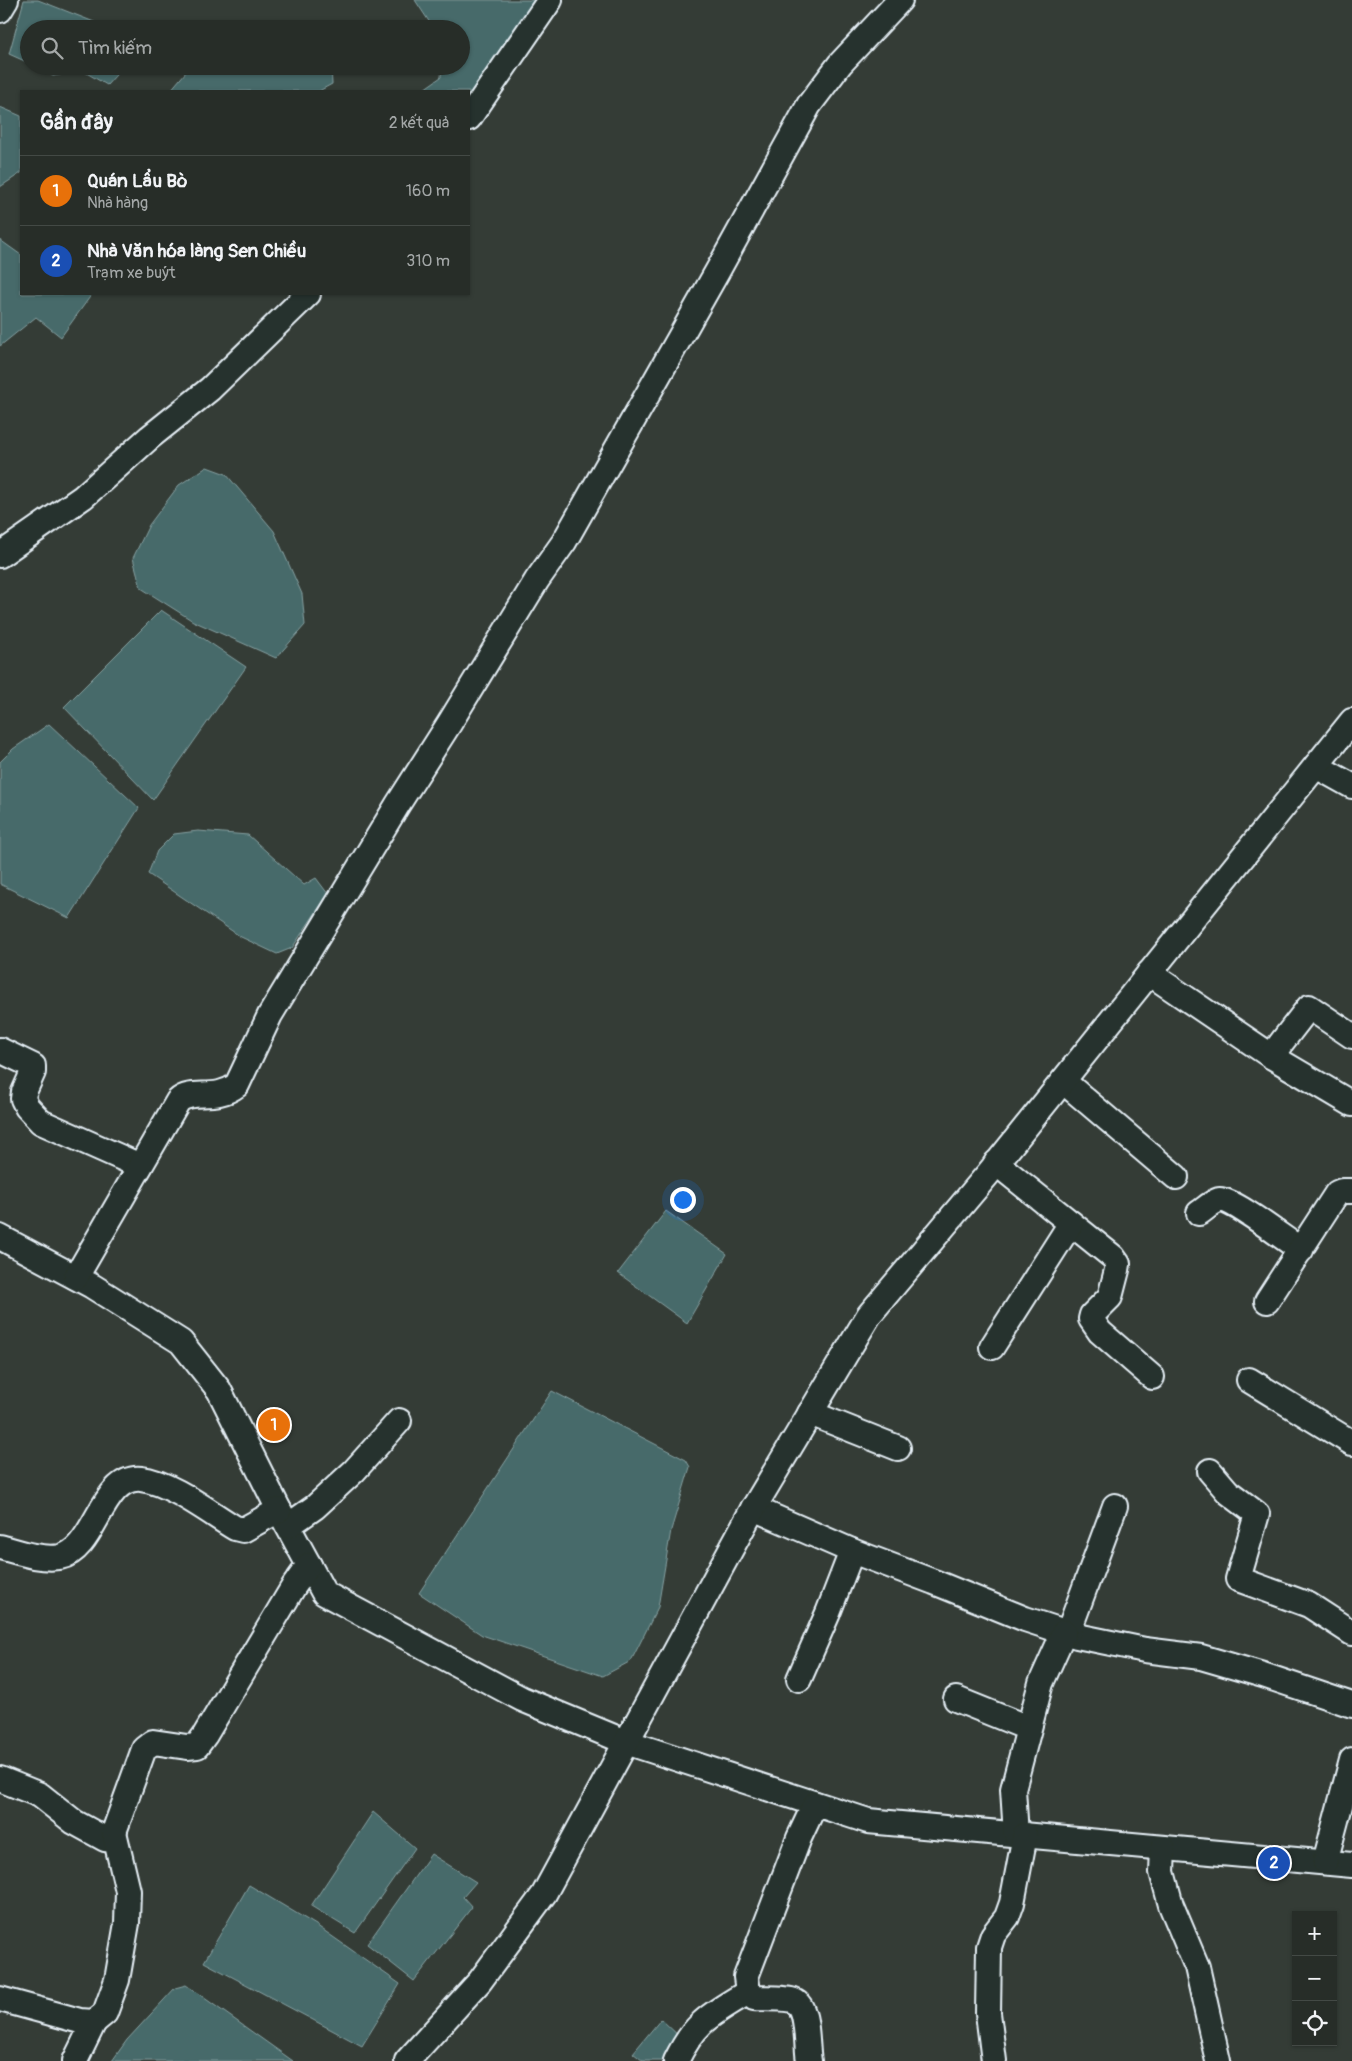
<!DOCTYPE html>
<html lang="vi">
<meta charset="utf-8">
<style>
body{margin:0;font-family:Pangolin,sans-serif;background:#2f3530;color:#f1f3f6}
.controls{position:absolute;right:15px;bottom:15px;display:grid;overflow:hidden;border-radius:0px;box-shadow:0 1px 4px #0004}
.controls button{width:45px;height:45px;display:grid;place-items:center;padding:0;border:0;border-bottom:1px solid #434945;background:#272d28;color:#f1f3f6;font:25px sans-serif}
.you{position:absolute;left:682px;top:1199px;width:18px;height:18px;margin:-12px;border:4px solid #fff;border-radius:50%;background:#1a73e8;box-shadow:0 0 0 8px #1a73e833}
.badge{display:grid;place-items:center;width:32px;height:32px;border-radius:50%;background:#ff9aa2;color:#fff;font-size:16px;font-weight:700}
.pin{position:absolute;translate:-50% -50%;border:2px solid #fff;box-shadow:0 1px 5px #0006}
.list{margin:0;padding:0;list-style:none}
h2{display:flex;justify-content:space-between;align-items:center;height:65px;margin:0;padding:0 20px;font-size:21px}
h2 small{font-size:16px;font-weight:400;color:#a4a8a8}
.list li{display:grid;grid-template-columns:32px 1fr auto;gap:15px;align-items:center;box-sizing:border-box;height:70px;padding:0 20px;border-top:1px solid #434945}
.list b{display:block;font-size:19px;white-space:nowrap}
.list p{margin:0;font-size:16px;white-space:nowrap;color:#a4a8a8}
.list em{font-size:16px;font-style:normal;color:#a4a8a8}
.icon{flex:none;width:28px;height:28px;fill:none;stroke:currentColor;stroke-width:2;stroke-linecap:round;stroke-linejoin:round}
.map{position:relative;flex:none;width:1352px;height:2061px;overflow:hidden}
.search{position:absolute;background:#272d28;box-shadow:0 1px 4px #0004;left:20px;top:20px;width:450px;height:55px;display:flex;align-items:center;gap:12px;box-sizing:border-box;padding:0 18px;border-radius:28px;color:#a4a8a8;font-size:19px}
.panel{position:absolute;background:#272d28;box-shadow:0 1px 4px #0004;left:20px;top:90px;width:450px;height:205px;border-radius:0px}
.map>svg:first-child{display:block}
.water{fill:#476b6a;stroke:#87a1a3}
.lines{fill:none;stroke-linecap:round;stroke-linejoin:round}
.minor-casing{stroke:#e8f1f8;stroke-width:28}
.minor{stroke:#26332d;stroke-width:24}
</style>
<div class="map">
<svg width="1352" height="2061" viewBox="0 0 1352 2061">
<rect width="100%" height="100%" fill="#343c36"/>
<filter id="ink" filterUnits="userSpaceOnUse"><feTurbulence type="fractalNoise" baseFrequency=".02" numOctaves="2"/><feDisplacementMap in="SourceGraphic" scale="10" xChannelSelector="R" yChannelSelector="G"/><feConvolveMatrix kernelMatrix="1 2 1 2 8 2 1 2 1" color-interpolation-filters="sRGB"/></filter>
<g filter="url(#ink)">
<g class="water">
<polygon points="24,0 38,0 112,29 29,29 29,63 9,54"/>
<polygon points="415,0 534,0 537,8 469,115 469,91 421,91 441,77 442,66 461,66 461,29 434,29"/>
<polygon points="224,25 329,25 329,29 221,29"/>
<polygon points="35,66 124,66 107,85 83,71 53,76"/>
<polygon points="191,66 331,66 332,84 319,91 170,91"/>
<polygon points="0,107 21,116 21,173 0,187"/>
<polygon points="0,240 21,255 21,294 92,294 61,337 36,317 0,346"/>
<polygon points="207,467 226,474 274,531 302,594 305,625 276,658 193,621 141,588 133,558 149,525 179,485"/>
<polygon points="161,610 246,667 153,800 64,707"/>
<polygon points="49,724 139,808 69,918 0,884 0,762 13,749"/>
<polygon points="198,831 248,835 304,885 316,878 328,894 292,948 277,954 241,937 148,874 157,851 174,834"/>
<polygon points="666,1211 727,1254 687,1323 618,1273"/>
<polygon points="552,1391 686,1460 690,1467 671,1530 658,1607 631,1661 603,1676 482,1635 419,1593"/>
<polygon points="373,1812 415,1848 355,1933 311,1906"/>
<polygon points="431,1854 476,1882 463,1897 472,1907 414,1981 367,1944"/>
<polygon points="249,1885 316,1925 400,1984 362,2046 204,1962"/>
<polygon points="186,1985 293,2061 112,2061 127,2040 175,1988"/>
<polygon points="661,2019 683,2040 666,2061 643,2061 633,2053"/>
</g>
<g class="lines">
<g class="minor-casing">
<g id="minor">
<polyline points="0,10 6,0"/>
<polyline points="469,118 550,0"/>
<polyline points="0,555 83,497 150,437 210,389 308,294"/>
<polyline points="1316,766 1352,786"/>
<polyline points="1149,973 1271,1056 1352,1104"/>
<polyline points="0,1050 33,1066 33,1072 24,1092 23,1099 27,1107 41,1122 140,1166"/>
<polyline points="1271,1056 1309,1007 1352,1036"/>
<polyline points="1063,1081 1176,1177"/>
<polyline points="996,1163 1113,1257 1118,1264 1117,1270 1110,1297 1092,1315 1091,1319 1100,1332 1152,1377"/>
<path d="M 1199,1213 C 1205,1209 1212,1202 1219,1200 C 1232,1198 1287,1241 1301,1250"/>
<polyline points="0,1237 92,1286 181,1342 219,1390 279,1510 324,1593 522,1699 626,1742 868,1821 1352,1865"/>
<path d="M 76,1277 L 178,1101 C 192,1088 215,1102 237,1085 L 270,1015 L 398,804 L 449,724 L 537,580 L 564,542 L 717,272 L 809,105 L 840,64 L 900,0"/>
<polyline points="1267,1301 1337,1193 1342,1191 1352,1191"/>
<polyline points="992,1347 1071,1223"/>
<polyline points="1249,1380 1352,1443"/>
<polyline points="810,1413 898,1448"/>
<polyline points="1210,1471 1228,1492 1257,1514 1238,1579 1309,1605 1352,1633"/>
<polyline points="753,1508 852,1551 934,1582 1025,1619 1077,1636 1145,1650 1201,1657 1263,1675 1352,1705"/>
<polyline points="288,1526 315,1507 354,1471 399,1421"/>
<path d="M 0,1547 C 19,1552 40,1560 60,1557 C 96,1550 101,1475 141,1479 C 170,1482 210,1513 235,1528 L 243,1530 L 279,1510"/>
<polyline points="1068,1633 1115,1506"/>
<polyline points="799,1679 828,1613 852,1551"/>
<polyline points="956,1699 1028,1728"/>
<polyline points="0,1779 40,1795 74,1822 105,1839 114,1832 144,1749 153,1742 187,1747 197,1746 205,1735 294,1586 309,1565"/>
<polyline points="1016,1835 1013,1789 1041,1683 1064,1632"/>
<polyline points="1163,1848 1162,1872 1171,1905 1197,1967 1218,2061"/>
<polyline points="1325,1862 1352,1760"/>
<polyline points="0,1999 80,2021 94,2022 105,2013 117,1980 127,1923 128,1891 114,1832"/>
<polyline points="75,2061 94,2022"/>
<polyline points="407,2061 480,1981 544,1894 750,1514 869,1315 988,1174 1352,721"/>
<path d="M 676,2061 C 696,2020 711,2015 748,1992"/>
<path d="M 809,2061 C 806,2046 809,2007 794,2001 C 785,1997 764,1999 754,1998 L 748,1992 L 746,1977 L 799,1838 L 815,1804"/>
<polyline points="994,2061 988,2013 989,1947 993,1935 1007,1917 1012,1903 1025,1835"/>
</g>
</g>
<use href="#minor" class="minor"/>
</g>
</g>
</svg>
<div class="controls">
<button>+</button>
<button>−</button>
<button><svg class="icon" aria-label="locate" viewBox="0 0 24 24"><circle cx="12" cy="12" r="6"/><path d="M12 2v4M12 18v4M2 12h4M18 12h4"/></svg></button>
</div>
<div class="you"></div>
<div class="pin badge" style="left:274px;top:1425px;background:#e8710a">1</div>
<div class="pin badge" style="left:1274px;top:1863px;background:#1a4fb4">2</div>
<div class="search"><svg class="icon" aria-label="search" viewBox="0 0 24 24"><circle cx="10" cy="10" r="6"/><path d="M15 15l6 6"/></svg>Tìm kiếm</div>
<section class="panel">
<h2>Gần đây<small>2 kết quả</small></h2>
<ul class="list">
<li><span class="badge" style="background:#e8710a">1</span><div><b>Quán Lẩu Bò</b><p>Nhà hàng</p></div><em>160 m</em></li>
<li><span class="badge" style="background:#1a4fb4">2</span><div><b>Nhà Văn hóa làng Sen Chiều</b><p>Trạm xe buýt</p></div><em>310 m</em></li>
</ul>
</section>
</div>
